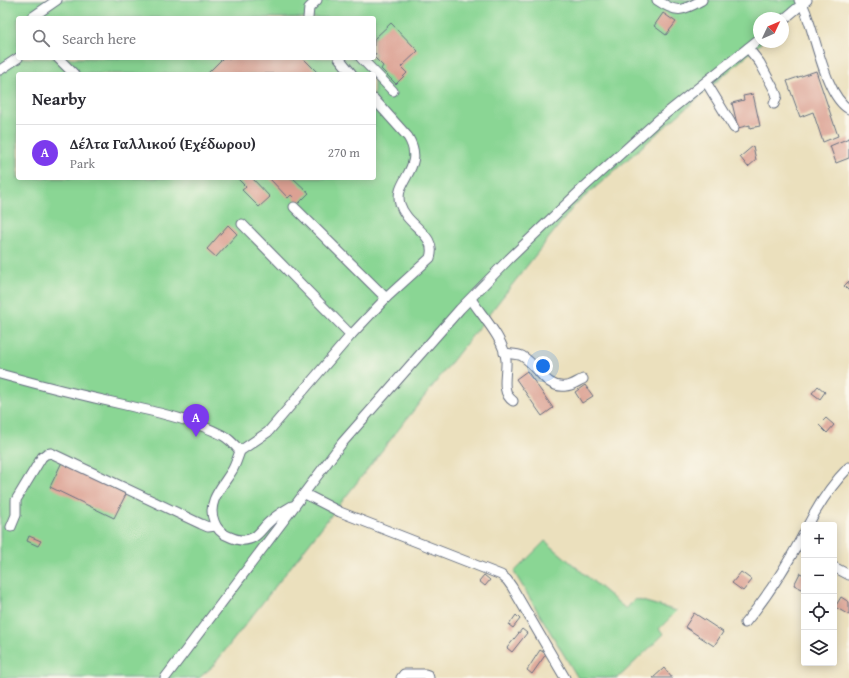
<!DOCTYPE html>
<meta charset="utf-8">
<style>
body{margin:0;font-family:"Gentium Book Plus",serif;background:#f7f7f7;color:#2b2b33}
.controls{position:absolute;right:12px;bottom:12px;display:grid;overflow:hidden;border-radius:4px;box-shadow:0 2px 10px #0003}
.controls button{width:36px;height:36px;display:grid;place-items:center;padding:0;border:0;border-bottom:1px solid #e1e1e2;background:#fff;color:#2b2b33;font:20px sans-serif}
.compass{position:absolute;left:753px;top:12px;width:36px;height:36px;border-radius:50%;background:#fff;box-shadow:0 2px 10px #0003;rotate:46deg}
.you{position:absolute;left:543px;top:366px;width:14px;height:14px;margin:-10px;border:3px solid #fff;border-radius:50%;background:#1a73e8;box-shadow:0 0 0 6px #1a73e833}
.badge{display:grid;place-items:center;width:26px;height:26px;border-radius:50%;background:#7c3aed;color:#fff;font-size:13px;font-weight:700}
.pin{position:absolute;translate:-50% -33px;filter:drop-shadow(0 1px 2px #0008)}
.pin::after{content:'';position:absolute;top:21px;width:14px;height:12px;background:inherit;clip-path:polygon(0 0,100% 0,50% 100%)}
.list{margin:0;padding:0;list-style:none}
h2{display:flex;justify-content:space-between;align-items:center;height:52px;margin:0;padding:0 16px;font-size:17px}
h2 small{font-size:13px;font-weight:400;color:#7c7c81}
.list li{display:grid;grid-template-columns:26px 1fr auto;gap:12px;align-items:center;box-sizing:border-box;height:56px;padding:0 16px;border-top:1px solid #e1e1e2}
.list b{display:block;font-size:15px;white-space:nowrap}
.list p{margin:0;font-size:13px;white-space:nowrap;color:#7c7c81}
.list em{font-size:13px;font-style:normal;color:#7c7c81}
.icon{flex:none;width:22px;height:22px;fill:none;stroke:currentColor;stroke-width:2;stroke-linecap:round;stroke-linejoin:round}
.map{position:relative;flex:none;width:849px;height:678px;overflow:hidden}
.search{position:absolute;background:#fff;box-shadow:0 2px 10px #0003;left:16px;top:16px;width:360px;height:44px;display:flex;align-items:center;gap:10px;box-sizing:border-box;padding:0 14px;border-radius:4px;color:#7c7c81;font-size:15px}
.panel{position:absolute;background:#fff;box-shadow:0 2px 10px #0003;left:16px;top:72px;width:360px;height:108px;border-radius:4px}
.map>svg:first-child{display:block}
.green{fill:#8ad694;stroke:#528279;fill-rule:evenodd}
.building{fill:#dca193}
.lines{fill:none;stroke-linecap:round;stroke-linejoin:round}
.minor-casing{stroke:#646d7f;stroke-width:11}
.minor{stroke:#fff;stroke-width:9}
</style>
<div class="map">
<svg width="849" height="678" viewBox="0 0 849 678">
<rect width="100%" height="100%" fill="#fbf7ec"/>
<filter id="ink" filterUnits="userSpaceOnUse"><feTurbulence type="fractalNoise" baseFrequency=".025" numOctaves="2"/><feDisplacementMap in="SourceGraphic" scale="8" xChannelSelector="R" yChannelSelector="G"/><feConvolveMatrix kernelMatrix="1 2 1 2 8 2 1 2 1" color-interpolation-filters="sRGB"/></filter>
<filter id="wash" filterUnits="userSpaceOnUse"><feTurbulence type="fractalNoise" baseFrequency=".012" numOctaves="4" result="noise"/><feDisplacementMap in="SourceGraphic" scale="16" xChannelSelector="R" yChannelSelector="G"/><feGaussianBlur stdDeviation="0.9" result="paint"/><feColorMatrix in="noise" values="0 0 0 0 0 0 0 0 0 0 0 0 0 0 0 0 0 1.4 0 .05"/><feComposite in="paint" operator="in"/></filter>
<g filter="url(#wash)">
<rect width="100%" height="100%" fill="#ebe0bd"/>
<g class="green">
<path d="M 0,0 L 811,0 L 783,18 L 759,18 L 759,42 L 762,42 L 574,206 L 212,667 L 199,678 L 0,678 ZM 18,18 L 374,18 L 374,58 L 18,58 ZM 18,74 L 374,74 L 374,178 L 18,178 Z"/>
<polygon points="545,541 626,609 635,599 677,611 659,629 664,634 618,678 578,678 514,572"/>
</g>
<g id="blocks">
<g class="building">
<polygon points="663,13 676,22 666,35 654,26"/>
<polygon points="391,23 418,51 401,67 407,73 396,84 381,69 383,66 374,57 376,54 374,52 374,39"/>
<polygon points="223,58 303,58 319,74 207,74"/>
<polygon points="816,71 838,136 823,142 813,112 800,117 787,81"/>
<polygon points="753,94 760,126 750,128 750,125 738,128 732,103 744,100 743,96"/>
<polygon points="849,138 849,158 836,163 830,146"/>
<polygon points="753,146 756,160 748,167 740,157"/>
<polygon points="237,178 252,178 270,197 259,207 242,190 246,187"/>
<polygon points="269,178 293,178 309,193 299,203 291,195 288,198"/>
<polygon points="228,225 237,234 216,257 207,249"/>
<polygon points="849,281 849,291 844,286"/>
<polygon points="527,371 553,408 542,416 516,379"/>
<polygon points="585,385 593,396 582,403 575,392"/>
<polygon points="818,386 825,392 820,399 812,393"/>
<polygon points="826,418 834,425 827,433 819,425"/>
<polygon points="62,462 126,494 114,518 50,487"/>
<polygon points="29,536 41,541 38,546 27,541"/>
<polygon points="741,572 752,580 743,591 732,583"/>
<polygon points="800,573 804,575 804,590 794,585"/>
<polygon points="484,575 490,580 485,586 479,581"/>
<polygon points="841,597 849,602 849,615 835,607"/>
<polygon points="694,613 723,632 714,646 685,627"/>
<polygon points="516,615 520,619 513,628 509,625"/>
<polygon points="522,629 527,633 512,652 507,648"/>
<polygon points="540,650 546,654 532,674 527,670"/>
<polygon points="664,668 672,678 653,678"/>
</g>
</g>
</g>
<g filter="url(#ink)">
<use href="#blocks" fill-opacity="0" stroke="#646d7f" stroke-width="1"/>
<g class="lines">
<g class="minor-casing">
<g id="minor">
<path d="M 657,0 C 677,14 682,11 702,0"/>
<path d="M 799,0 C 804,5 806,12 808,19 C 817,43 827,97 849,109"/>
<polyline points="31,18 57,0"/>
<polyline points="308,18 309,8 317,0"/>
<polyline points="783,20 807,0"/>
<polyline points="748,48 760,63 775,91 777,96 774,104"/>
<polyline points="58,58 74,74"/>
<polyline points="339,58 352,74"/>
<polyline points="361,58 393,91"/>
<polyline points="0,70 18,58"/>
<polyline points="706,82 734,128"/>
<polyline points="294,207 386,298"/>
<polyline points="242,224 351,335"/>
<path d="M 471,299 C 482,316 504,339 506,360 C 507,374 500,392 513,401"/>
<path d="M 504,353 C 509,354 517,354 522,356 C 538,365 545,389 566,386 C 572,386 578,381 583,379"/>
<path d="M 0,374 C 40,385 80,395 121,404 C 155,412 191,419 222,435 C 230,439 235,445 240,451 C 238,457 236,463 233,469 C 224,485 206,501 214,521 C 216,528 222,534 228,536 C 236,540 246,542 254,537 C 259,534 263,528 267,524 C 275,516 283,511 292,506"/>
<path d="M 240,451 L 268,432 L 351,335 L 386,298 L 430,258 C 438,234 407,227 400,204 C 393,180 427,168 408,137 L 374,99"/>
<polyline points="305,494 340,512 501,575 507,580 512,587 565,678"/>
<path d="M 808,525 C 819,504 832,484 849,467"/>
<polyline points="11,527 16,515 16,500 42,457 46,454 51,453 201,524 208,527 216,526"/>
<polyline points="834,567 849,575"/>
<path d="M 745,623 C 769,595 787,565 804,533"/>
<polyline points="165,678 342,443 460,309 509,259 583,188 658,120 759,39"/>
<polyline points="401,678 404,674 425,674 428,675 429,678"/>
</g>
</g>
<use href="#minor" class="minor"/>
</g>
</g>
</svg>
<div class="controls">
<button>+</button>
<button>−</button>
<button><svg class="icon" aria-label="locate" viewBox="0 0 24 24"><circle cx="12" cy="12" r="6"/><path d="M12 2v4M12 18v4M2 12h4M18 12h4"/></svg></button>
<button><svg class="icon" aria-label="layers" viewBox="0 0 24 24"><path d="M12 4l9 5-9 5-9-5zM3 14l9 5 9-5"/></svg></button>
</div>
<svg class="compass" viewBox="-18 -18 36 36"><path d="M0-13l5 13h-10z" fill="#e53935"/><path d="M0 13l5-13h-10z" fill="#7c7c81"/></svg>
<div class="you"></div>
<div class="pin badge" style="left:196px;top:437px">A</div>
<div class="search"><svg class="icon" aria-label="search" viewBox="0 0 24 24"><circle cx="10" cy="10" r="6"/><path d="M15 15l6 6"/></svg>Search here</div>
<section class="panel">
<h2>Nearby<small></small></h2>
<ul class="list">
<li><span class="badge">A</span><div><b>Δέλτα Γαλλικού (Εχέδωρου)</b><p>Park</p></div><em>270 m</em></li>
</ul>
</section>
</div>
